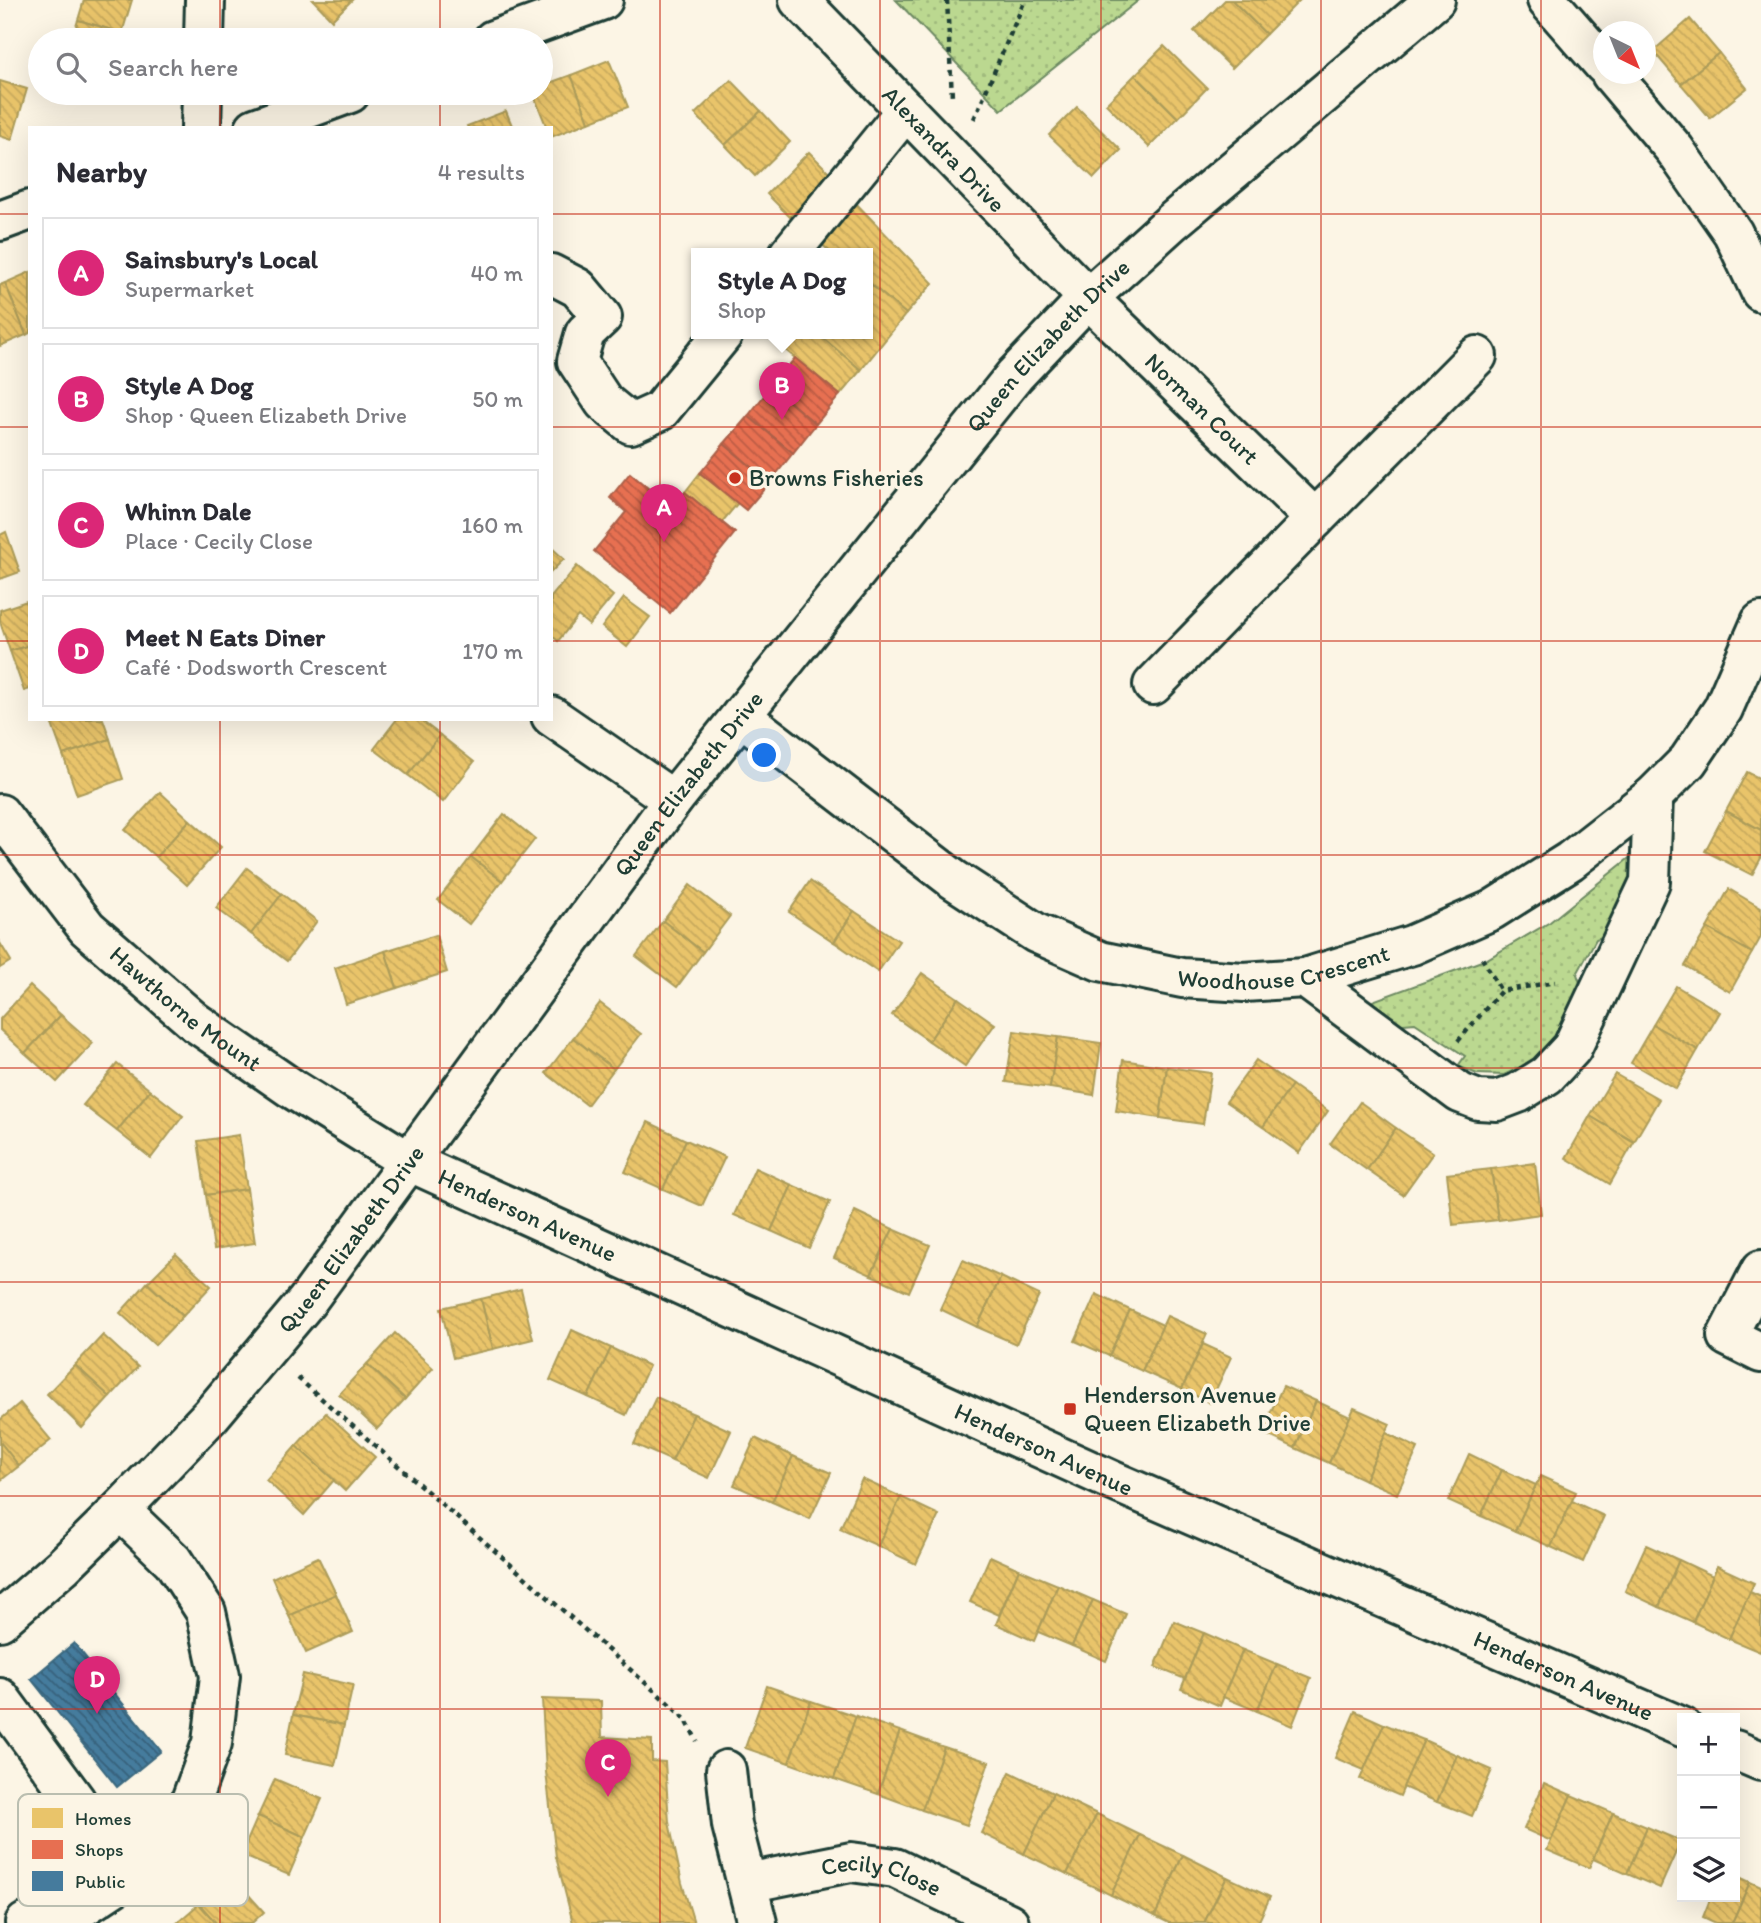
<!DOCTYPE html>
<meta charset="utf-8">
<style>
body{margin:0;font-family:Itim,sans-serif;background:#f7f7f7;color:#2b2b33}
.controls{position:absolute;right:21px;bottom:21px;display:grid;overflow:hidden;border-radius:0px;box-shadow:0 7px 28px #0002}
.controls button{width:63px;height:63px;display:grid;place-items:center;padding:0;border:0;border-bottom:2px solid #e1e1e2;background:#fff;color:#2b2b33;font:35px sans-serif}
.compass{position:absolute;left:1593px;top:21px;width:63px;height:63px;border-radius:50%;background:#fff;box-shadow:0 7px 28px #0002;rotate:137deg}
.you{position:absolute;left:765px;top:756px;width:24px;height:24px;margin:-18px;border:5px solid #fff;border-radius:50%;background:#1a73e8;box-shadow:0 0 0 10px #1a73e833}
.badge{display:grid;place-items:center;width:46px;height:46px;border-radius:50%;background:#db2777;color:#fff;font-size:23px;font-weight:700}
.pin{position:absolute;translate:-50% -58px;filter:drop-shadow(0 2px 4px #0008)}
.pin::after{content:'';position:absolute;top:37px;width:24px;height:21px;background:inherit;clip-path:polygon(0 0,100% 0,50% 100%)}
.popup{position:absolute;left:691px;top:248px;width:182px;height:91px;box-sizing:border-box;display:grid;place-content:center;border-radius:0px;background:#fff;filter:drop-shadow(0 2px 5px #0005);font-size:23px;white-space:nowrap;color:#7c7c81}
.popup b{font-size:26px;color:#2b2b33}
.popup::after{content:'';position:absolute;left:50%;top:100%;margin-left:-14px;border:14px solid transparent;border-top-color:#fff}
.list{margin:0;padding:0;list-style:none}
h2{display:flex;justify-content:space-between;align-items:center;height:91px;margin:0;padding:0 28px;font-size:30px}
h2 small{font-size:23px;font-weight:400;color:#7c7c81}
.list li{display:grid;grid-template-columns:46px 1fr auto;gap:21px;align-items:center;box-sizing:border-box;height:112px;margin:0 14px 14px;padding:0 14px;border:2px solid #e1e1e2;border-radius:0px}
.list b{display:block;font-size:26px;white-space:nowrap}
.list p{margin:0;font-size:23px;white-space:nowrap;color:#7c7c81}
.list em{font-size:23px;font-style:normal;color:#7c7c81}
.icon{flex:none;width:38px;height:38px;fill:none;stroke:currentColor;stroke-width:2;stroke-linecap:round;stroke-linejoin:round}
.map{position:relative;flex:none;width:1761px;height:1923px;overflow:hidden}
.search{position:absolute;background:#fff;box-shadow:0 7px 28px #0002;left:28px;top:28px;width:525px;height:77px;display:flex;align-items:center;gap:18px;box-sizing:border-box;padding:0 24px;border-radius:38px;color:#7c7c81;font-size:26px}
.panel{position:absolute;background:#fff;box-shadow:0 7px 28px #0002;left:28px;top:126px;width:525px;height:595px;border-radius:0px}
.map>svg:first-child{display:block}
.green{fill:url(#green-dots);stroke:#6d8a62;stroke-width:2}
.homes{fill:url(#homes-back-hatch);stroke:#ac9c5a;stroke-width:2}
.shops{fill:url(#shops-back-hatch);stroke:#ab6048;stroke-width:2}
.public{fill:url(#public-back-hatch);stroke:#3a687e;stroke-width:2}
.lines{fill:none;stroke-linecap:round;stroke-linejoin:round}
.minor-casing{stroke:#1f3d34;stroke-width:44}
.path{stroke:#1f3d34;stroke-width:4.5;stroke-dasharray:5 5;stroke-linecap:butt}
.minor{stroke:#fcf5e5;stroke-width:38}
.grid{fill:none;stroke:#c8321e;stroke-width:2;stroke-opacity:0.55}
.poi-dot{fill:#c8321e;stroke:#fcf5e5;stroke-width:2.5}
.labels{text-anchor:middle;stroke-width:7;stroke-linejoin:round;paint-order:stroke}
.street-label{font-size:24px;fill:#1f3d34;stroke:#fcf5e5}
.poi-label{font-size:24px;fill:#1f3d34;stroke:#fcf5e5;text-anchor:start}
.key{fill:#fcf5e5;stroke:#babeb0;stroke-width:2}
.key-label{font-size:19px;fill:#1f3d34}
</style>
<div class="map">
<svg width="1761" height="1923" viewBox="0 0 1761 1923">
<defs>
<pattern id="green-dots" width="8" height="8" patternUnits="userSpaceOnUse" patternTransform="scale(1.75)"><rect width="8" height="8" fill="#bbd890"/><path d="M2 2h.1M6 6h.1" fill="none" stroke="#a0ba7d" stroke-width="1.8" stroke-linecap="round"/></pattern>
<pattern id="homes-back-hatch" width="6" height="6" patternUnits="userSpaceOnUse" patternTransform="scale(1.75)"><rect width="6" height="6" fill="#e9c46a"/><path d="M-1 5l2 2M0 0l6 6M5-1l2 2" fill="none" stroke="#c7a95c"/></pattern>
<pattern id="shops-back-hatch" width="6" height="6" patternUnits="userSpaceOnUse" patternTransform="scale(1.75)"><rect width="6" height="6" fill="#e76f51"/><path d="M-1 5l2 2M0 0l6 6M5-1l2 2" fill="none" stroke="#bb5c44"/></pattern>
<pattern id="public-back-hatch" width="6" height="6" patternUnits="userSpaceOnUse" patternTransform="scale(1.75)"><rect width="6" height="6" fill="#457b9d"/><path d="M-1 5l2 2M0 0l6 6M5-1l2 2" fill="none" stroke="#36617a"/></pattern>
</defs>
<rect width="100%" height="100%" fill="#fcf5e5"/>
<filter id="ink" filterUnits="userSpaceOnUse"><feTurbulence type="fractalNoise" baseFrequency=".0143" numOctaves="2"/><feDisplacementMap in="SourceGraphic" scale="14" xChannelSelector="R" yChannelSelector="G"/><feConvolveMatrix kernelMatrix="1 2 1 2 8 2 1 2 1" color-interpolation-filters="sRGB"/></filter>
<g filter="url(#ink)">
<g class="green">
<polygon points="896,0 1139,0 1001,110"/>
<polygon points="1633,855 1629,905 1618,931 1596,939 1577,974 1584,994 1577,1013 1540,1058 1504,1075 1477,1074 1458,1066 1465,1056 1415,1023 1392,1025 1367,1003 1487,959 1550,922"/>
</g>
<g class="homes">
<polygon points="84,0 132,0 122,33 78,20"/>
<polygon points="313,0 352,0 332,20"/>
<polygon points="1225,0 1232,0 1266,34 1232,68 1194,31"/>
<polygon points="1232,0 1300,0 1266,34"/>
<polygon points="1690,19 1719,53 1681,84 1653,51"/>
<polygon points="78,20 122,33 120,40 72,40"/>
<polygon points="1164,46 1207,88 1178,118 1135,75"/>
<polygon points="1719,53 1747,88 1710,118 1681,84"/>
<polygon points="609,60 628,107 589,122 571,75"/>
<polygon points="571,75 589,122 551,137 551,128 547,128 533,93 541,93 541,86"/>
<polygon points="1135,75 1178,118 1149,147 1106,104"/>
<polygon points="731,80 761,111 725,145 695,114"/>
<polygon points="0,81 27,89 12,140 0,136"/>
<polygon points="1077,107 1121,150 1094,178 1049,135"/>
<polygon points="506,111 513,128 468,128 467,126"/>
<polygon points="761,111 790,142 755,176 725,145"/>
<polygon points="809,152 832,175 790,217 767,194"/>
<polygon points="849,196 933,283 906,314 868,282 868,254 833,254 814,238"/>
<polygon points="30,272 30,333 26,335 5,283"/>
<polygon points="868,282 906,314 861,370 818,334 868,334"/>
<polygon points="5,283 26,335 0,346 0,285"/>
<polygon points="766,334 818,334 861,370 840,395"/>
<polygon points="700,473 738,503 722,522 685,492"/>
<polygon points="6,532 20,572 0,579 0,535"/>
<polygon points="551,547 564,559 551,572"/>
<polygon points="577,566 613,596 589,625 578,616 558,641 551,635 551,597"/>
<polygon points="624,598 650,617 627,647 602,627"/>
<polygon points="30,600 30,645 10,651 0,622 0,610"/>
<polygon points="30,645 30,689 24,691 10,651"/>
<polygon points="50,719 103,719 110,739 63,755"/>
<polygon points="397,719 419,719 440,735 408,775 374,749"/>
<polygon points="440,735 474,762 443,802 408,775"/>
<polygon points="110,739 123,779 77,795 63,755"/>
<polygon points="1747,772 1761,779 1761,830 1726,811"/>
<polygon points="160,792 190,820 156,857 125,830"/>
<polygon points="1726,811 1761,830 1761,858 1752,875 1705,851"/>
<polygon points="504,814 535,839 502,881 471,857"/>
<polygon points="190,820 221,847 187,885 156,857"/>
<polygon points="471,857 502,881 469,924 438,900"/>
<polygon points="247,868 282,894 251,934 216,908"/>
<polygon points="810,881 854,911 834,942 789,912"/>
<polygon points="690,885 730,916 703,952 663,921"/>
<polygon points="1729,889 1761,908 1761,937 1752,953 1707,928"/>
<polygon points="282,894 317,921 287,961 251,934"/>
<polygon points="854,911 899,941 878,972 834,942"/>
<polygon points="663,921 703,952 677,987 636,956"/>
<polygon points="1707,928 1752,953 1730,992 1685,966"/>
<polygon points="436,935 447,972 397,988 385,951"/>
<polygon points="0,943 11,961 0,968"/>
<polygon points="385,951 397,988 346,1004 335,968"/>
<polygon points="922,973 958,998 929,1041 892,1015"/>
<polygon points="30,986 61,1015 25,1053 0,1030 0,1019"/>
<polygon points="1676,986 1720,1012 1698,1050 1653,1025"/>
<polygon points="958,998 995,1024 965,1066 929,1041"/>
<polygon points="600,1003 641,1034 614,1069 573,1038"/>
<polygon points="61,1015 93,1043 57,1082 25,1053"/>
<polygon points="1653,1025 1698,1050 1676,1089 1631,1063"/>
<polygon points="1014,1031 1058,1037 1050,1088 1006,1082"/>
<polygon points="1058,1037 1101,1043 1094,1095 1050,1088"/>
<polygon points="573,1038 614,1069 587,1105 546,1073"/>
<polygon points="1123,1060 1167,1067 1160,1118 1116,1111"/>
<polygon points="1256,1060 1292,1085 1263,1127 1226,1102"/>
<polygon points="117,1064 150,1090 117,1131 83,1105"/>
<polygon points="1167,1067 1211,1073 1203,1124 1160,1118"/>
<polygon points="1615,1074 1659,1099 1634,1142 1590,1116"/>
<polygon points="1292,1085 1328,1111 1299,1153 1263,1127"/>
<polygon points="150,1090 183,1116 151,1158 117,1131"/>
<polygon points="1360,1102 1396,1128 1367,1170 1330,1144"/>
<polygon points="1590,1116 1634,1142 1610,1184 1566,1158"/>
<polygon points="648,1122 686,1140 663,1189 625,1172"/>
<polygon points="1396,1128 1433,1153 1403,1195 1367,1170"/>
<polygon points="239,1135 247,1189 206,1195 198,1141"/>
<polygon points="686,1140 725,1157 702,1206 663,1189"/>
<polygon points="1535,1163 1541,1214 1498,1220 1491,1169"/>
<polygon points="755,1168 792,1185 771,1231 734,1215"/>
<polygon points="1491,1169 1498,1220 1453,1225 1447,1174"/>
<polygon points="792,1185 830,1202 809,1248 771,1231"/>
<polygon points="247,1189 255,1243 214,1249 206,1195"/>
<polygon points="855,1211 893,1229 871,1275 834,1258"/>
<polygon points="893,1229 930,1245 909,1292 871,1275"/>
<polygon points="176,1254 211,1286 183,1316 147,1283"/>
<polygon points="963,1260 1001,1277 977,1327 940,1309"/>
<polygon points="1001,1277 1039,1295 1016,1344 977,1327"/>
<polygon points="147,1283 183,1316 155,1345 120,1313"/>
<polygon points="521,1289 533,1339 493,1349 481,1299"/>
<polygon points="1096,1294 1130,1310 1109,1356 1075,1341"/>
<polygon points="481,1299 493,1349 453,1358 441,1308"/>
<polygon points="1130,1310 1163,1325 1142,1371 1109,1356"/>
<polygon points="1167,1316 1207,1334 1182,1389 1142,1371"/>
<polygon points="572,1330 611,1348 588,1397 550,1380"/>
<polygon points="395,1333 433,1368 405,1399 367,1364"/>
<polygon points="103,1335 138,1367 110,1397 75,1365"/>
<polygon points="1203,1344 1231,1357 1210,1403 1182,1389"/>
<polygon points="611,1348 649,1366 626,1415 588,1397"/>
<polygon points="367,1364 405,1399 377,1429 339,1394"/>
<polygon points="75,1365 110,1397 82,1428 47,1394"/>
<polygon points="1283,1386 1316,1401 1295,1448 1261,1432"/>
<polygon points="656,1397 694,1414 672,1461 634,1444"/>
<polygon points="1316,1401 1350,1417 1329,1463 1295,1448"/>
<polygon points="20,1403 51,1440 19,1466 0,1442 0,1420"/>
<polygon points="1354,1408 1390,1424 1365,1480 1329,1463"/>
<polygon points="326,1413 375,1457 345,1491 296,1446"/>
<polygon points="694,1414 731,1431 709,1478 672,1461"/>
<polygon points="1386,1433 1418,1448 1397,1494 1365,1480"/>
<polygon points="755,1438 793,1456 772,1502 734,1485"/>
<polygon points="0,1442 19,1466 0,1481"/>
<polygon points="296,1446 334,1480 304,1515 266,1480"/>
<polygon points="1469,1454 1502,1470 1481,1516 1448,1501"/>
<polygon points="793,1456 831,1473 810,1519 772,1502"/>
<polygon points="1502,1470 1536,1485 1515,1531 1481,1516"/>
<polygon points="1540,1476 1576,1492 1551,1547 1515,1531"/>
<polygon points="862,1479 901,1497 878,1546 840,1529"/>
<polygon points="901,1497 939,1515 916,1564 878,1546"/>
<polygon points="1572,1501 1604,1516 1583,1562 1551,1547"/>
<polygon points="1646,1545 1679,1560 1659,1607 1625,1591"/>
<polygon points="990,1556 1019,1569 999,1615 970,1602"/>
<polygon points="318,1557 336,1594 289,1616 272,1578"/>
<polygon points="1679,1560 1713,1576 1693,1622 1659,1607"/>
<polygon points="1717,1566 1754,1583 1729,1639 1693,1622"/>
<polygon points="1019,1569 1058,1585 1034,1641 996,1624"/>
<polygon points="1058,1585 1093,1600 1072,1646 1038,1632"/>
<polygon points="1750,1592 1761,1597 1761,1649 1760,1652 1729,1639"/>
<polygon points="336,1594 353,1632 306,1653 289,1616"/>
<polygon points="1093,1600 1126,1614 1106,1661 1072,1646"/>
<polygon points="1174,1621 1204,1633 1185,1679 1155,1667"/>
<polygon points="1204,1633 1243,1650 1220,1706 1181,1689"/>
<polygon points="1243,1650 1277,1664 1257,1711 1223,1697"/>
<polygon points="1277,1664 1311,1678 1292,1726 1257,1711"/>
<polygon points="303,1674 353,1685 344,1725 293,1715"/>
<polygon points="767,1686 811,1701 789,1763 745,1748"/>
<polygon points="542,1699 601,1701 602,1737 652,1740 652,1761 665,1762 669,1822 682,1883 694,1923 573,1923 556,1857 546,1772"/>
<polygon points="811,1701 856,1716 834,1779 789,1763"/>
<polygon points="1355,1711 1384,1724 1364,1770 1335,1758"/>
<polygon points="293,1715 344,1725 335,1765 285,1755"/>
<polygon points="856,1716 900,1731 878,1794 834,1779"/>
<polygon points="1384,1724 1424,1740 1400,1796 1360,1779"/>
<polygon points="900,1731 944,1747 922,1810 878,1794"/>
<polygon points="1424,1740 1457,1755 1437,1802 1403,1787"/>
<polygon points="944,1747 989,1762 967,1825 922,1810"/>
<polygon points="1457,1755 1492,1770 1472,1816 1437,1802"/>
<polygon points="1010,1772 1053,1793 1024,1854 981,1833"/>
<polygon points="275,1779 322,1799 305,1837 258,1816"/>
<polygon points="1544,1783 1571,1795 1551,1841 1524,1829"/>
<polygon points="1053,1793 1097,1814 1067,1874 1024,1854"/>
<polygon points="1571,1795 1613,1813 1589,1868 1547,1850"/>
<polygon points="1613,1813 1647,1827 1627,1874 1593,1859"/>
<polygon points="1097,1814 1140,1835 1111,1895 1067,1874"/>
<polygon points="258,1816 305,1837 289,1875 241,1855"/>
<polygon points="1647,1827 1681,1841 1660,1888 1627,1874"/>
<polygon points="1140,1835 1183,1855 1155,1916 1111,1895"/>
<polygon points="1183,1855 1227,1877 1204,1923 1169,1923 1155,1916"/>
<polygon points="231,1875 264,1912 252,1923 216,1923 199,1904"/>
<polygon points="1735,1875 1750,1882 1732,1923 1716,1923 1703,1917 1711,1897 1735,1897"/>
<polygon points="1227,1877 1270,1897 1258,1923 1204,1923"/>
<polygon points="1750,1882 1761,1887 1761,1923 1732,1923"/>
<polygon points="199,1904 216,1923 177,1923"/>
</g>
<g class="shops">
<polygon points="795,358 840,395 816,424 771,387"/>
<polygon points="771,387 816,424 793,453 748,416"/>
<polygon points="748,416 793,453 770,482 724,444"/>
<polygon points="724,444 770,482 746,510 700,473"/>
<polygon points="630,473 672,508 685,492 735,533 670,613 594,551 626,512 610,498"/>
</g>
<polygon class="public" points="74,1643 161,1751 117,1787 31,1679"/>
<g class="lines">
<g class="minor-casing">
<g id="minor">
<path id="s1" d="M 799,0 L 1088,298 L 1315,519"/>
<polyline points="1547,0 1604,65"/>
<polyline points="204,40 205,0"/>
<polyline points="493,40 603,0"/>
<polyline points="1611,74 1675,150 1733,233 1761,292"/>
<polyline points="201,128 202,93"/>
<polyline points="255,128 350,93"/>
<polyline points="0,221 30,210"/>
<polyline points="789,254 906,110"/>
<polyline points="551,274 578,288 602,317 585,333 577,361 604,402 631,424 660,411 723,334"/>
<polyline points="1153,685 1315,519 1477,356"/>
<polyline points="551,716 673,800"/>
<path id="s2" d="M 741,716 L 953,879 L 1036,933 L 1100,961 L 1182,978 L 1244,982 L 1305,978 L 1412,945 L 1492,910 L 1570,861 L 1653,796 L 1688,761 L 1723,709 L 1761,622"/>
<path id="s3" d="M 0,814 L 87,928 L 195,1022 L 291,1088 L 408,1161 L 1113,1481 L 1682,1727"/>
<polyline points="1305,978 1460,1093 1478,1100 1497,1101 1518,1093 1547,1075 1572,1048 1650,882 1653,796"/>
<polyline points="1761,1270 1727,1336 1761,1353"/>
<path id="s4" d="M 0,1621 L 63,1566 L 120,1510 L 211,1415 L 307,1301 L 673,800 L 1015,375 L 1088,298 L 1172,222 L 1435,0"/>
<polyline points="0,1698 76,1801"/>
<polyline points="1735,1750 1761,1761"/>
<polyline points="726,1770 732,1825 757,1923"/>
<path id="s5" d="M 747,1883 L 851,1862 L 895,1868 L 1009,1923"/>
<polyline points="25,1923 80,1909 139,1870 186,1814 212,1743 220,1676 206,1612 173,1561 120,1510"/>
</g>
</g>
<g class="path">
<polyline points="947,0 952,97"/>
<polyline points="974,119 1025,0"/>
<polyline points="1482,958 1501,991"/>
<polyline points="1458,1041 1501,991 1555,982"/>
<polyline points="298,1378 666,1701 686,1720 697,1741"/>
</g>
<use href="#minor" class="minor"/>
</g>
</g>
<path class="grid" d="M 220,0 L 220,40M 440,0 L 440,40M 660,0 L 660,1923M 880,0 L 880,1923M 1101,0 L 1101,1923M 1321,0 L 1321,1923M 1541,0 L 1541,1923M 220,93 L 220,128M 440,93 L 440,128M 0,214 L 30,214M 551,214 L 1761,214M 0,427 L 30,427M 551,427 L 1761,427M 0,641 L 30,641M 551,641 L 1761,641M 220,719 L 220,1923M 440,719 L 440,1923M 0,855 L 1761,855M 0,1068 L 1761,1068M 0,1282 L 1761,1282M 0,1496 L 1761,1496M 0,1709 L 1761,1709"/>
<g class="poi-dot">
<circle cx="735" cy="478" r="7"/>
<rect x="1063" y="1402" width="14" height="14" rx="3.5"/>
</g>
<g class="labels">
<g class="street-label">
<text dy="8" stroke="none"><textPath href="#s1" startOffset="208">Alexandra Drive</textPath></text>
<text dy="8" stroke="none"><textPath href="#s4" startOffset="1654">Queen Elizabeth Drive</textPath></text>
<text dy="8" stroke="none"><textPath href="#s1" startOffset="574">Norman Court</textPath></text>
<text dy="8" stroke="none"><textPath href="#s4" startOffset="1087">Queen Elizabeth Drive</textPath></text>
<text dy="8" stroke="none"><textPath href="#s2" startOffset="623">Woodhouse Crescent</textPath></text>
<text dy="8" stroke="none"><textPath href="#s3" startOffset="271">Hawthorne Mount</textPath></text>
<text dy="8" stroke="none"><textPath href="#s3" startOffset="672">Henderson Avenue</textPath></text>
<text dy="8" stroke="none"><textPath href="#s4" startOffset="520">Queen Elizabeth Drive</textPath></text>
<text dy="8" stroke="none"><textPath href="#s3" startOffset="1239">Henderson Avenue</textPath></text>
<text dy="8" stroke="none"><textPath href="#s3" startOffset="1806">Henderson Avenue</textPath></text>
<text dy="8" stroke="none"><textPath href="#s5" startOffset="138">Cecily Close</textPath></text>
</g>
<g class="poi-label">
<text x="749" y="486">Browns Fisheries</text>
<text x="1084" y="1403">Henderson Avenue<tspan x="1084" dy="28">Queen Elizabeth Drive</tspan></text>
</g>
</g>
<rect x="18" y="1794" width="230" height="112" rx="10" class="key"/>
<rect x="32" y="1808" width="31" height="20" fill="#e9c46a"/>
<rect x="32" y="1840" width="31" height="19" fill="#e76f51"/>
<rect x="32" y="1871" width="31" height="20" fill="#457b9d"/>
<g class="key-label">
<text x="75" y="1825">Homes</text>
<text x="75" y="1856">Shops</text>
<text x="75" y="1888">Public</text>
</g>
</svg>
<div class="controls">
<button>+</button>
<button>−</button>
<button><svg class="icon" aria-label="layers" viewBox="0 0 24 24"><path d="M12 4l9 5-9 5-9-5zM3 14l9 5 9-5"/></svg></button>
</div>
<svg class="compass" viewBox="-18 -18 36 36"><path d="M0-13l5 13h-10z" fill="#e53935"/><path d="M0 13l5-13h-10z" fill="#7c7c81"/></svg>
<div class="you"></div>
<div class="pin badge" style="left:664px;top:542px">A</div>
<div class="pin badge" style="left:782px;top:420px">B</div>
<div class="popup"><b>Style A Dog</b>Shop</div>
<div class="pin badge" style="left:608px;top:1797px">C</div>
<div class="pin badge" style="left:97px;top:1714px">D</div>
<div class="search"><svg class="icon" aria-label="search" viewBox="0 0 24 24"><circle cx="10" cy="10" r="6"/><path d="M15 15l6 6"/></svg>Search here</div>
<section class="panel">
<h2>Nearby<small>4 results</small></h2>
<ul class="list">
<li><span class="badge">A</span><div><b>Sainsbury's Local</b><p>Supermarket</p></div><em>40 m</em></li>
<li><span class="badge">B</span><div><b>Style A Dog</b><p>Shop · Queen Elizabeth Drive</p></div><em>50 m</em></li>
<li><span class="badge">C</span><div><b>Whinn Dale</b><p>Place · Cecily Close</p></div><em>160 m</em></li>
<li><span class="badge">D</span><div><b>Meet N Eats Diner</b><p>Café · Dodsworth Crescent</p></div><em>170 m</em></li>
</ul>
</section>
</div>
